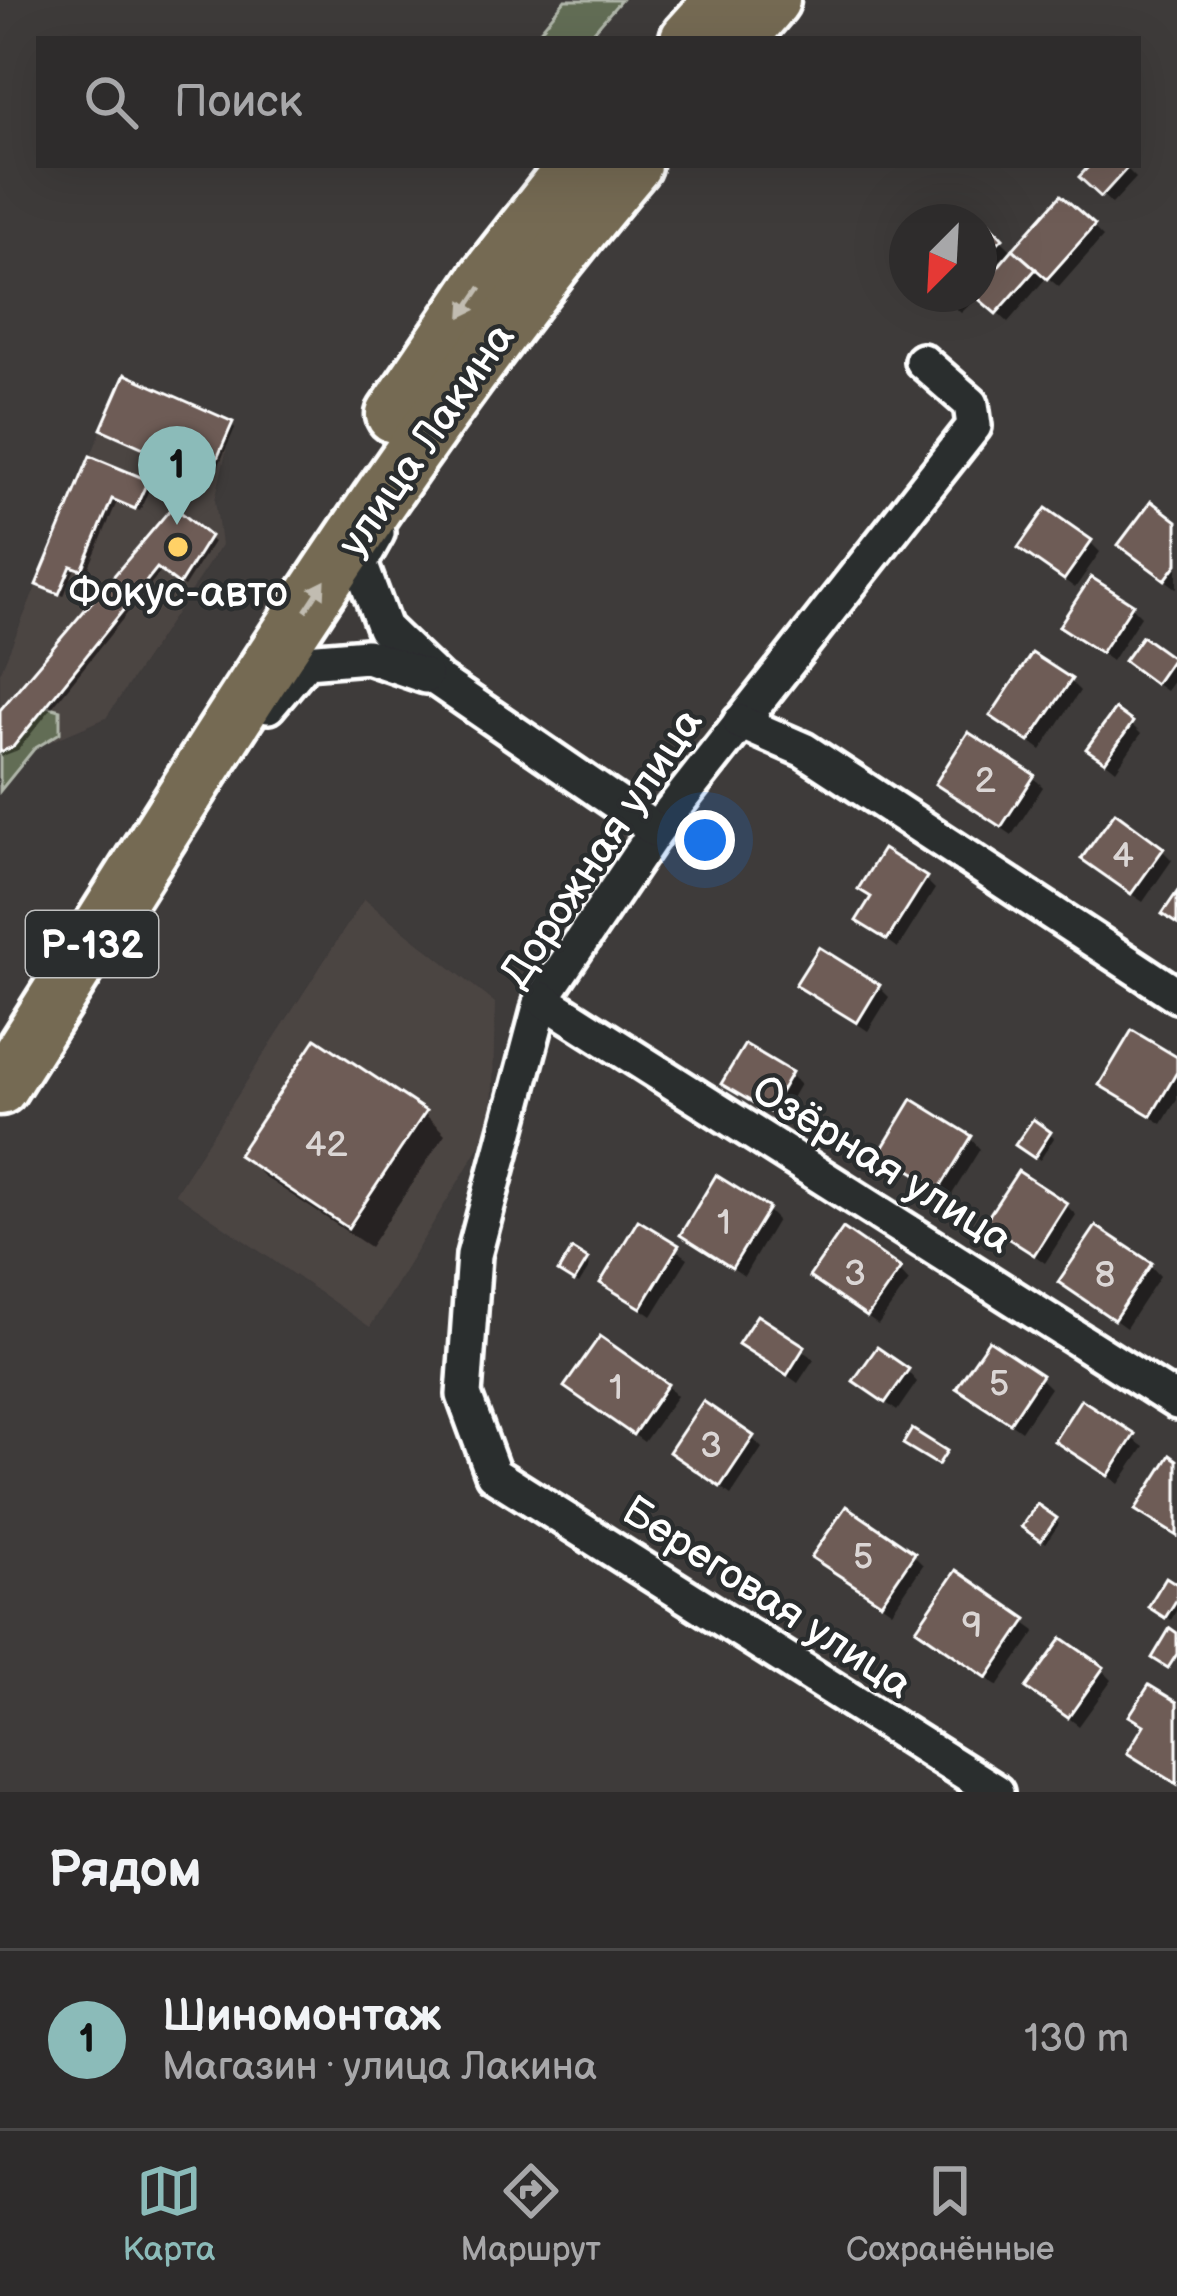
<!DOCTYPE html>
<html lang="ru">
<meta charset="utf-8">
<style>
body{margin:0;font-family:"Balsamiq Sans",sans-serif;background:#3a3838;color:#f1f3f6}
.compass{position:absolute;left:889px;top:204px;width:108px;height:108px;border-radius:50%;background:#2e2c2c;box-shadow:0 12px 48px #0002;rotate:204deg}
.you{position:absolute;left:705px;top:840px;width:42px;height:42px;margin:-30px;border:9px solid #fff;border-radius:50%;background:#1a73e8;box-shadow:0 0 0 18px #1a73e833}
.badge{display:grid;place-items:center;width:78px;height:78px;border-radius:50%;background:#8bbbb9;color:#111;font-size:39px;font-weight:700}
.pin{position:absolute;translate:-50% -99px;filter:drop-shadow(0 3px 6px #0008)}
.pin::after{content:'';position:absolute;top:63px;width:42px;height:36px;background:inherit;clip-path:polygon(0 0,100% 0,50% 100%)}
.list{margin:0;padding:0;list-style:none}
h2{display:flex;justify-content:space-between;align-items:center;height:156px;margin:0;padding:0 48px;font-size:51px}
h2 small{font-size:39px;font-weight:400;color:#a7a7a9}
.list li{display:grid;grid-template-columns:78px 1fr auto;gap:36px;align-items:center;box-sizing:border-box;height:180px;padding:0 48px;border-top:3px solid #494848}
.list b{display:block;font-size:45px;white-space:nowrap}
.list p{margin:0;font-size:39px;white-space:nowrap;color:#a7a7a9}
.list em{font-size:39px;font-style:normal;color:#a7a7a9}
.icon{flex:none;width:66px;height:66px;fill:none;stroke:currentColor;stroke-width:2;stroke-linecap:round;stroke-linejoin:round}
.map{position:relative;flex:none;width:1177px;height:1792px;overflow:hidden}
.search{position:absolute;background:#2e2c2c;box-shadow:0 12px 48px #0002;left:36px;right:36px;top:36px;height:132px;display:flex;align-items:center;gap:30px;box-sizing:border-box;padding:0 42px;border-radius:0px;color:#a7a7a9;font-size:45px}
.sheet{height:336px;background:#2e2c2c}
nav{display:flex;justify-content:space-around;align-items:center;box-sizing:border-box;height:168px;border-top:3px solid #494848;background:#2e2c2c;font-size:33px;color:#a7a7a9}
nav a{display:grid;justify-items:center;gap:6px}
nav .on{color:#8bbbb9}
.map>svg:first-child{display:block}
.built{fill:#4c4543}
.green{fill:#626d54;stroke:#b0b6aa;stroke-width:3}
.shadow{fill:#0007}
.building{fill:#6e5c57;stroke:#fff;stroke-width:3}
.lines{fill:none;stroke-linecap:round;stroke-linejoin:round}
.minor-casing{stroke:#fff;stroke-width:42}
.trunk-casing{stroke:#fff;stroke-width:63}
.minor{stroke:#2a2d2e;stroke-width:33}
.trunk{stroke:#756b52;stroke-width:54}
.oneway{fill:#c1bcb1}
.poi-dot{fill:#ffd166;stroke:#2a2d2e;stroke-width:4.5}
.labels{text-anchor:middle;stroke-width:9;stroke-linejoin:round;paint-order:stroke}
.number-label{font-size:36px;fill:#dbd6d5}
.shield{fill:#2a2d2e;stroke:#bfc0c0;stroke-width:3}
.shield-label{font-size:39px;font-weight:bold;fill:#fff}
.street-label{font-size:42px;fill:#fff;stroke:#2a2d2e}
.poi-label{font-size:42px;fill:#fff;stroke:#2a2d2e}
</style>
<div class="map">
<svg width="1177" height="1792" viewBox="0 0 1177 1792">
<rect width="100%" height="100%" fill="#3e3b3a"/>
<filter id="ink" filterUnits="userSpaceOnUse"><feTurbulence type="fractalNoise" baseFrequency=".00833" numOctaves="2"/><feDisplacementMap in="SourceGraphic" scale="24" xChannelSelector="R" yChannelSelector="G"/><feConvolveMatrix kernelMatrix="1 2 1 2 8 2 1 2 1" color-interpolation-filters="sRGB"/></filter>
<g filter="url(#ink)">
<g class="built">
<polygon points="125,374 233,422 215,500 221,545 106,718 0,763 0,673"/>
<polygon points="364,899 495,1003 492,1126 370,1327 175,1193"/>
</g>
<g class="green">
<polygon points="565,0 621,0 587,39 533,39"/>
<polygon points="46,706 60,710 60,733 34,749 0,791 0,752 14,746"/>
</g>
<g class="shadow">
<polygon points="1094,165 1123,165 1136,178 1112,204 1083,177"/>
<polygon points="1093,227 1103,237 1059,287 1047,277 1008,322 979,296 961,313 941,294 979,294 979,290"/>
<polygon points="989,228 1011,250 980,279 979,234"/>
<polygon points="231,424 235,428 213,479 104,429"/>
<polygon points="92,460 150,487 140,511 117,502 87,572 75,568 64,596 44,588"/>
<polygon points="173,510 213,542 184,587 162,570 18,750 0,757 0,714"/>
<polygon points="1177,524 1177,587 1176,588 1132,555"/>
<polygon points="1090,542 1100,552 1075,588 1022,548"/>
<polygon points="1131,606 1141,616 1112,661 1063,625"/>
<polygon points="1171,660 1177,666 1177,676 1166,691 1138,671"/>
<polygon points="1070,681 1080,691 1041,750 994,716"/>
<polygon points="1131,724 1141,734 1116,770 1090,749"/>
<polygon points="1033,777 1043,787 1012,835 939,784"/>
<polygon points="1162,850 1172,860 1143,902 1095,869"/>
<polygon points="925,879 935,889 898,948 860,920 873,900 862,889"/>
<polygon points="799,985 879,987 889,997 868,1031"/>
<polygon points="1177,1061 1177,1099 1162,1124 1103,1085"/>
<polygon points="790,1074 800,1084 780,1119 725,1083"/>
<polygon points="424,1113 445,1134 370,1247 263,1176 242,1155"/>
<polygon points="1049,1134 1054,1138 1040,1160 1023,1148"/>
<polygon points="970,1138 980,1149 951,1196 884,1151"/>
<polygon points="1066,1205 1076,1215 1045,1263 988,1222"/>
<polygon points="767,1210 777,1220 744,1276 684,1235"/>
<polygon points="639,1224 688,1258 652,1316 604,1282"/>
<polygon points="586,1262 590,1266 579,1284 566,1276"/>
<polygon points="1150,1265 1160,1276 1126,1328 1062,1282"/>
<polygon points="899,1270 909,1281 878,1325 824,1286"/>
<polygon points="758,1319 814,1359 798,1383 742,1343"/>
<polygon points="907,1371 917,1382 897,1411 857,1381"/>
<polygon points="1040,1378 1050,1388 1021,1431 960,1387"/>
<polygon points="667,1386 677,1396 644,1442 568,1387"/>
<polygon points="1082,1403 1144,1447 1119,1484 1058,1440"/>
<polygon points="752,1438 762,1448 731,1495 673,1452"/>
<polygon points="1055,1520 1059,1524 1046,1543 1029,1531"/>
<polygon points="913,1555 923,1565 892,1611 815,1556"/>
<polygon points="956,1574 1036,1631 998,1686 930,1638"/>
<polygon points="1177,1587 1177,1609 1171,1620 1156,1611"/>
<polygon points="1102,1670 1112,1680 1079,1726 1030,1688"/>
</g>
<g class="building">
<polygon points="1090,165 1127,165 1129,166 1101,197 1079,177"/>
<polygon points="1061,195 1095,225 1047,279 1013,249"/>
<polygon points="989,223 1003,238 979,261 979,230"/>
<polygon points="1013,249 1036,269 996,314 974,295 979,294 979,289"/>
<polygon points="125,374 233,422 209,477 101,429"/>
<polygon points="90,456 148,480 135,509 112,499 82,570 71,566 59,594 36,585"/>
<polygon points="1151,501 1177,521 1177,564 1165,580 1118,545"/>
<polygon points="173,506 210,536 179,585 157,568 13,747 0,752 0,710"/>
<polygon points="1046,508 1092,540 1064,580 1018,548"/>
<polygon points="1091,577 1133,604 1101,653 1059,626"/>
<polygon points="1142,636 1173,658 1155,684 1124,661"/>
<polygon points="1032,653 1072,679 1029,742 990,716"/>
<polygon points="1115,709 1133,722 1105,762 1086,749"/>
<polygon points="968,732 1035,775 1001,827 935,784"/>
<polygon points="1115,812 1164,848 1131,894 1081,859"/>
<polygon points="883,849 927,877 887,940 856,921 871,897 858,889"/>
<polygon points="1177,892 1177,924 1162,914"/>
<polygon points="819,947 880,985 857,1023 795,985"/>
<polygon points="1132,1030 1177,1057 1177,1072 1151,1116 1099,1085"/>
<polygon points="316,1038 426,1111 348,1228 238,1155"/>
<polygon points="745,1044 792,1072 769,1112 721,1084"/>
<polygon points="912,1099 972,1136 940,1188 880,1152"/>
<polygon points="1033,1119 1051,1132 1034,1158 1015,1145"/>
<polygon points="1018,1171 1067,1203 1034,1255 984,1223"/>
<polygon points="716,1175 769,1208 732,1268 680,1235"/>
<polygon points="638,1220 679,1245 641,1308 600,1283"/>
<polygon points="1096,1226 1152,1263 1114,1320 1058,1282"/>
<polygon points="843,1228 901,1268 867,1317 809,1277"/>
<polygon points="572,1249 588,1259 574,1282 558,1272"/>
<polygon points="757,1315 805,1346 787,1375 738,1344"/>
<polygon points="600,1336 668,1384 633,1435 564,1387"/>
<polygon points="989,1340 1042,1375 1010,1423 956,1388"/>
<polygon points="877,1347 909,1369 885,1403 853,1381"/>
<polygon points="1081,1399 1135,1434 1108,1476 1054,1441"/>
<polygon points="703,1401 754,1436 720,1487 669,1452"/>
<polygon points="912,1429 947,1451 938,1465 903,1444"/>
<polygon points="1170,1455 1177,1460 1177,1536 1135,1510"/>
<polygon points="1037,1504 1057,1518 1041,1541 1021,1527"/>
<polygon points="846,1506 915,1553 881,1603 811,1557"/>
<polygon points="956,1570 1027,1619 987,1678 916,1629"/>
<polygon points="1166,1577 1177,1584 1177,1599 1165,1618 1148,1607"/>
<polygon points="1170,1628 1177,1633 1177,1654 1168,1668 1152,1658"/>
<polygon points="1062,1638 1104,1667 1068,1718 1026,1688"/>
<polygon points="1149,1685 1177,1702 1177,1784 1127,1753 1144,1725 1129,1716"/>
</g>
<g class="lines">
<g class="minor-casing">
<g id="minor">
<polyline points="922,361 971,404 974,426 656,830 542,999 474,1255 464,1395 493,1474 996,1792"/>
<polyline points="377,533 360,563 384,628 439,681 656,830"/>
<polyline points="268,706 306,661 367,656 425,676"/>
<polyline points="740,722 804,750 1177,995"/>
<polyline points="542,999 1177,1402"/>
</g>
</g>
<g class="trunk-casing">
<g id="trunk">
<polyline points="688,39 723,0"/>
<polyline points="739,39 772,0"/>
<polyline points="394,415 487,278 576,165"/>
<path d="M 0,1087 C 200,774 392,450 633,165"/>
</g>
</g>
<use href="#minor" class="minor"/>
<use href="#trunk" class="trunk"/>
</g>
<defs><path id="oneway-solid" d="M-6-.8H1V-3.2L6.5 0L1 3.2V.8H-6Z" transform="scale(3)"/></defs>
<g class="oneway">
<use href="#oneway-solid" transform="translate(471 302) rotate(124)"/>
<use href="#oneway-solid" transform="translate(315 596) rotate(-57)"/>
</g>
</g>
<circle class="poi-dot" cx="178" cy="547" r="12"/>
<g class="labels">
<g class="number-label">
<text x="985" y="792">2</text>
<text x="1123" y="867">4</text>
<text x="326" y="1156">42</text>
<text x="724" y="1234">1</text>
<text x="855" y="1285">3</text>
<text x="1105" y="1286">8</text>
<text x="999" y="1395">5</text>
<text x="616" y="1399">1</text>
<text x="711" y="1457">3</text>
<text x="863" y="1568">5</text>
<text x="972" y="1637">9</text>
</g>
<rect class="shield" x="26" y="911" width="132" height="66" rx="9"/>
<g class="shield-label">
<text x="92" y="958">Р-132</text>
</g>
<g class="street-label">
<text transform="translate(425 439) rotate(-55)" y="15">улица Лакина</text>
<text transform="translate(600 847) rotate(-56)" y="15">Дорожная улица</text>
<text transform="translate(883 1163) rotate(32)" y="15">Озёрная улица</text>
<text transform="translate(768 1596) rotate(33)" y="15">Береговая улица</text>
</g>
<g class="poi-label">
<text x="178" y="606">Фокус-авто</text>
</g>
</g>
</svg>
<svg class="compass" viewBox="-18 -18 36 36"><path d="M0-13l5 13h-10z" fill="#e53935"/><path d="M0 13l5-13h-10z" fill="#a7a7a9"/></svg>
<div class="you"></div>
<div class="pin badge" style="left:177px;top:525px">1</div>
<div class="search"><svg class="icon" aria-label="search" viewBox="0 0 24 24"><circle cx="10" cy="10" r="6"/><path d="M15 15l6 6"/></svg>Поиск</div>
</div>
<section class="sheet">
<h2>Рядом<small></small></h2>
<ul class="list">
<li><span class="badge">1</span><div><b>Шиномонтаж</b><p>Магазин · улица Лакина</p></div><em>130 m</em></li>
</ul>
</section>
<nav>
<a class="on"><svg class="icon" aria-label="map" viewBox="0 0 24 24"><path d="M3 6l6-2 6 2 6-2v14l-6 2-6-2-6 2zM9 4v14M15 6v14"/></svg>Карта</a>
<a><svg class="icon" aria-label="directions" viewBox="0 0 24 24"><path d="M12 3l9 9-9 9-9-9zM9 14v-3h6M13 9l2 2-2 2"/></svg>Маршрут</a>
<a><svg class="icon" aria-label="saved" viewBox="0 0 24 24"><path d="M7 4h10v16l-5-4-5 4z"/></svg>Сохранённые</a>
</nav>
